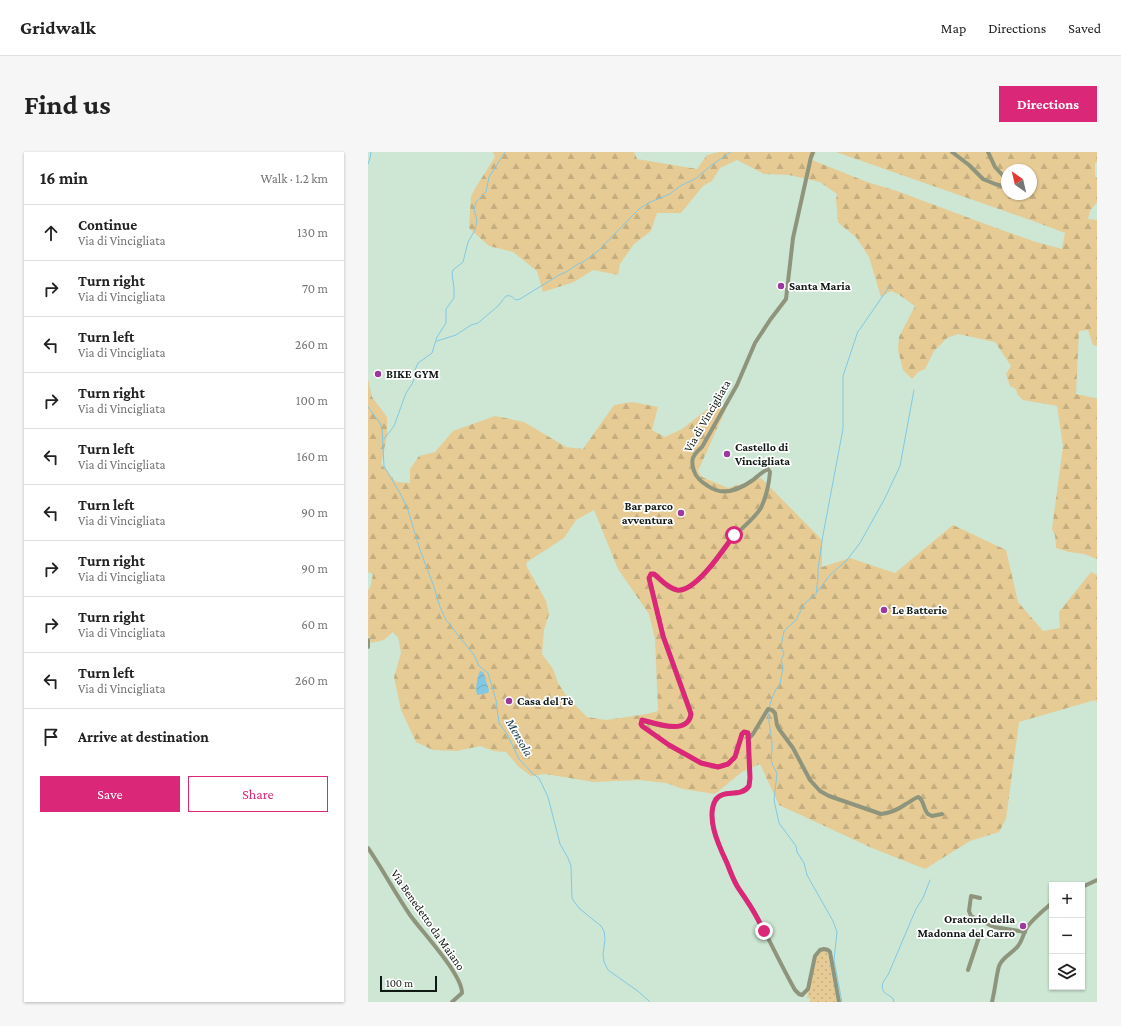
<!DOCTYPE html>
<meta charset="utf-8">
<style>
body{margin:0;font-family:"Crimson Pro",serif;background:#f6f6f6;color:#222}
.controls{position:absolute;right:12px;bottom:12px;display:grid;overflow:hidden;border-radius:0px;box-shadow:0 1px 3px #0004}
.controls button{width:36px;height:36px;display:grid;place-items:center;padding:0;border:0;border-bottom:1px solid #e0e0e0;background:#fff;color:#222;font:20px sans-serif}
.compass{position:absolute;left:633px;top:12px;width:36px;height:36px;border-radius:50%;background:#fff;box-shadow:0 1px 3px #0004;rotate:326deg}
.scale{position:absolute;left:12px;bottom:10px;width:57px;box-sizing:border-box;padding-left:4px;border:2px solid #101913;border-top:0;font-size:11px;line-height:14px;white-space:nowrap;color:#101913;-webkit-text-stroke:3px #fff;paint-order:stroke}
.stop{position:absolute;width:12px;height:12px;margin:-9px;border:3px solid #db2777;border-radius:50%;background:#fff}
.stop.end{background:#db2777;border-color:#fff;box-shadow:0 1px 4px #0008}
.list{margin:0;padding:0;list-style:none}
h2{display:flex;justify-content:space-between;align-items:center;height:52px;margin:0;padding:0 16px;font-size:17px}
h2 small{font-size:13px;font-weight:400;color:#767676}
.list li{display:grid;grid-template-columns:26px 1fr auto;gap:12px;align-items:center;box-sizing:border-box;height:56px;padding:0 16px;border-top:1px solid #e0e0e0}
.list b{display:block;font-size:15px;white-space:nowrap}
.list p{margin:0;font-size:13px;white-space:nowrap;color:#767676}
.list em{font-size:13px;font-style:normal;color:#767676}
.actions{display:flex;gap:8px;padding:12px 16px}
.actions a{flex:1;padding:9px 0;border:1px solid #db2777;border-radius:0px;text-align:center;font-size:14px;color:#db2777}
.actions .main{background:#db2777;color:#fff}
.icon{flex:none;width:22px;height:22px;fill:none;stroke:currentColor;stroke-width:2;stroke-linecap:round;stroke-linejoin:round}
.map{position:relative;flex:none;width:729px;height:850px;overflow:hidden;border-radius:0px}
header{display:flex;align-items:center;gap:24px;box-sizing:border-box;height:56px;padding:0 20px;background:#fff;border-bottom:1px solid #e0e0e0}
header strong{font-size:19px}
nav{display:flex;gap:22px;margin-inline-start:auto;font-size:14px}
.intro{display:flex;align-items:center;justify-content:space-between;box-sizing:border-box;height:96px;padding:0 24px}
h1{margin:0;font-size:28px}
.button{padding:10px 18px;border-radius:0px;background:#db2777;color:#fff;font-size:14px;font-weight:700}
main{display:flex;gap:24px;padding:0 24px}
aside{flex:1;background:#fff;border-radius:0px;box-shadow:0 1px 3px #0004}
.map>svg:first-child{display:block}
.forest{fill:url(#forest-firs);fill-rule:evenodd}
.garden{fill:url(#garden-dots)}
.water{fill:url(#water-waves)}
.lines{fill:none;stroke-linecap:round;stroke-linejoin:round}
.stream{stroke:#82c8e3;stroke-width:1}
.minor-tunnel{stroke:#b1c8b7;stroke-width:4;stroke-dasharray:4 2;stroke-linecap:butt}
.minor{stroke:#8f957d;stroke-width:4}
.route{stroke:#db2777;stroke-width:5}
.poi-dot{fill:#9d389d;stroke:#fff;stroke-width:1.5}
.labels{text-anchor:middle;stroke-width:3.5;stroke-linejoin:round;paint-order:stroke}
.poi-label{font-size:12px;font-weight:bold;fill:#101913;stroke:#fff;text-anchor:start}
.street-label{font-size:12px;fill:#101913;stroke:#fff}
.water-label{font-size:13px;font-style:italic;fill:#1a3c47;stroke:#fff}
</style>
<header>
<strong>Gridwalk</strong>
<nav><a>Map</a><a>Directions</a><a>Saved</a></nav>
</header>
<div class="intro"><h1>Find us</h1><a class="button">Directions</a></div>
<main>
<aside>
<h2>16 min<small>Walk · 1.2 km</small></h2>
<ul class="list">
<li><svg class="icon" aria-label="ahead" viewBox="0 0 24 24"><path d="M12 20V5M6 11l6-6 6 6"/></svg><div><b>Continue</b><p>Via di Vincigliata</p></div><em>130 m</em></li>
<li><svg class="icon" aria-label="right" viewBox="0 0 24 24"><path d="M7 20v-9h11M14 6l5 5-5 5"/></svg><div><b>Turn right</b><p>Via di Vincigliata</p></div><em>70 m</em></li>
<li><svg class="icon" aria-label="left" viewBox="0 0 24 24"><path d="M17 20v-9H6M10 6l-5 5 5 5"/></svg><div><b>Turn left</b><p>Via di Vincigliata</p></div><em>260 m</em></li>
<li><svg class="icon" aria-label="right" viewBox="0 0 24 24"><path d="M7 20v-9h11M14 6l5 5-5 5"/></svg><div><b>Turn right</b><p>Via di Vincigliata</p></div><em>100 m</em></li>
<li><svg class="icon" aria-label="left" viewBox="0 0 24 24"><path d="M17 20v-9H6M10 6l-5 5 5 5"/></svg><div><b>Turn left</b><p>Via di Vincigliata</p></div><em>160 m</em></li>
<li><svg class="icon" aria-label="left" viewBox="0 0 24 24"><path d="M17 20v-9H6M10 6l-5 5 5 5"/></svg><div><b>Turn left</b><p>Via di Vincigliata</p></div><em>90 m</em></li>
<li><svg class="icon" aria-label="right" viewBox="0 0 24 24"><path d="M7 20v-9h11M14 6l5 5-5 5"/></svg><div><b>Turn right</b><p>Via di Vincigliata</p></div><em>90 m</em></li>
<li><svg class="icon" aria-label="right" viewBox="0 0 24 24"><path d="M7 20v-9h11M14 6l5 5-5 5"/></svg><div><b>Turn right</b><p>Via di Vincigliata</p></div><em>60 m</em></li>
<li><svg class="icon" aria-label="left" viewBox="0 0 24 24"><path d="M17 20v-9H6M10 6l-5 5 5 5"/></svg><div><b>Turn left</b><p>Via di Vincigliata</p></div><em>260 m</em></li>
<li><svg class="icon" aria-label="arrive" viewBox="0 0 24 24"><path d="M6 21V4h12l-3 4 3 4H6"/></svg><div><b>Arrive at destination</b></div></li>
</ul>
<div class="actions"><a class="main">Save</a><a>Share</a></div>
</aside>
<div class="map">
<svg width="729" height="850" viewBox="0 0 729 850">
<defs>
<pattern id="forest-firs" width="22" height="20" patternUnits="userSpaceOnUse"><rect width="22" height="20" fill="#e6cb94"/><path d="M5 1l3.5 6h-7zM16 11l3.5 6h-7z" fill="#c4ae7f"/></pattern>
<pattern id="garden-dots" width="8" height="8" patternUnits="userSpaceOnUse"><rect width="8" height="8" fill="#e6cb94"/><path d="M2 2h.1M6 6h.1" fill="none" stroke="#c4ae7f" stroke-width="1.8" stroke-linecap="round"/></pattern>
<pattern id="water-waves" width="16" height="10" patternUnits="userSpaceOnUse"><rect width="16" height="10" fill="#82c8e3"/><path d="M0 5q4-4 8 0t8 0" fill="none" stroke="#6fabc2"/></pattern>
</defs>
<rect width="100%" height="100%" fill="#cde7d4"/>
<g class="forest">
<path d="M 125,0 L 266,0 L 269,7 L 329,17 L 339,3 L 351,0 L 448,0 L 444,8 L 499,30 L 529,39 L 620,73 L 668,90 L 694,97 L 697,81 L 665,69 L 468,0 L 729,0 L 729,10 L 727,11 L 727,24 L 729,26 L 729,51 L 728,51 L 722,59 L 720,67 L 729,68 L 729,194 L 725,193 L 720,178 L 711,179 L 708,242 L 727,246 L 729,247 L 729,407 L 716,402 L 701,400 L 688,396 L 687,383 L 684,377 L 695,294 L 689,254 L 655,248 L 649,242 L 648,237 L 642,234 L 638,222 L 643,214 L 627,190 L 590,182 L 579,186 L 566,199 L 557,217 L 550,220 L 544,227 L 535,218 L 530,198 L 531,185 L 547,154 L 530,142 L 523,139 L 513,145 L 501,105 L 488,85 L 474,74 L 470,70 L 468,48 L 469,42 L 452,30 L 421,23 L 396,22 L 369,8 L 352,16 L 344,29 L 335,34 L 313,61 L 289,61 L 283,79 L 266,92 L 252,112 L 250,123 L 225,118 L 206,130 L 175,140 L 169,119 L 145,100 L 121,94 L 101,76 L 103,44 L 108,35 L 127,5 ZM 639,18 L 663,18 L 663,42 L 639,42 Z"/>
<path d="M 0,227 L 4,245 L 19,265 L 19,284 L 13,312 L 28,330 L 42,331 L 42,317 L 51,304 L 67,300 L 85,279 L 127,264 L 156,270 L 198,295 L 215,297 L 246,253 L 264,250 L 290,255 L 284,278 L 297,285 L 314,277 L 346,252 L 358,257 L 330,319 L 334,325 L 360,336 L 393,326 L 454,388 L 454,415 L 482,406 L 527,421 L 585,373 L 638,398 L 650,450 L 675,479 L 692,476 L 691,460 L 723,420 L 729,423 L 729,551 L 727,548 L 651,570 L 638,667 L 631,680 L 602,689 L 557,717 L 504,696 L 411,653 L 392,612 L 374,620 L 347,642 L 315,637 L 298,631 L 270,628 L 226,630 L 177,622 L 163,624 L 151,615 L 138,600 L 126,599 L 112,594 L 89,599 L 65,598 L 48,590 L 33,558 L 26,525 L 33,501 L 30,485 L 25,480 L 16,488 L 3,491 L 0,483 L 0,438 L 2,436 L 5,422 L 0,420 ZM 226,358 L 250,417 L 281,462 L 287,487 L 290,559 L 279,562 L 238,568 L 219,565 L 199,545 L 190,531 L 185,517 L 174,502 L 176,478 L 181,462 L 178,449 L 158,413 L 159,410 L 196,386 L 208,368 Z"/>
</g>
<polygon class="garden" points="452,799 458,799 460,801 469,850 442,850 442,846 439,846 449,803"/>
<path class="water" d="M 112,519 L 115,520 L 121,538 L 120,541 L 109,543 C 107,536 109,526 112,519 Z"/>
<g class="lines">
<g class="stream">
<polyline points="0,12 2,6 3,0"/>
<path d="M 69,189 L 88,183 L 103,173 L 110,171 L 130,154 L 138,144 C 143,143 144,145 148,148 L 152,147 L 191,123 L 198,120 L 210,112 L 215,110 L 229,100 L 271,57 L 280,51 L 302,42 L 312,34 L 327,27 L 345,12 L 363,0"/>
<polyline points="0,255 12,271 14,277 16,314 33,343 40,358 52,398 65,432 72,455 78,468 106,503 111,514 120,521 128,548 131,571 139,582 151,607 165,622 171,626 180,645 192,692 200,706 203,714 204,746 207,751 212,757 233,774 236,779 237,787 235,803 236,810 240,818 271,840 282,850"/>
<polyline points="16,287 26,274 38,241 44,232 47,225 47,218 50,211 64,201 69,185 78,171 78,157 86,146 86,136 84,122 85,118 95,110 100,90 107,78 109,68 106,58 108,50 118,40 121,25 137,0"/>
<polyline points="449,440 462,423 479,408 492,391 517,346 532,314 546,238"/>
<polyline points="448,442 450,426 450,417 455,383 475,277 475,224 490,179 492,177 521,135"/>
<polyline points="413,494 416,479 428,468 436,452 447,443"/>
<polyline points="401,556 404,546 408,537 412,532 415,515 413,508 416,502 414,497"/>
<path d="M 401,559 C 400,572 403,579 404,591 C 405,598 402,605 404,611 C 405,615 408,618 409,622 L 406,648 L 411,671 L 428,694 L 429,700 L 436,711 L 439,723 L 465,769 L 469,780 L 466,808 L 474,850"/>
<path d="M 526,850 L 525,847 C 523,844 520,843 517,841 C 511,835 516,828 520,823 L 548,757 L 555,746 L 562,728"/>
</g>
<polyline class="minor-tunnel" points="612,782 614,777"/>
<g class="minor">
<path d="M 445,0 L 443,5 L 425,86 L 418,147 L 402,168 L 387,191 L 369,233 L 334,295 C 325,303 322,307 326,319 C 328,326 334,330 340,334 C 355,345 371,338 385,328 C 390,324 394,320 400,317 L 402,320 C 401,332 398,345 393,356 C 386,367 376,374 367,383 C 350,400 341,423 320,435 C 317,436 314,438 311,438 C 301,439 293,428 286,422 L 283,422 L 281,426 L 295,483 L 322,557 C 326,578 300,576 286,572 C 282,571 278,569 274,569 L 273,572 L 274,574 L 301,593 L 333,611 L 350,615 L 360,612 L 367,605 L 374,582 L 376,580 L 380,581 L 382,626 L 381,634 C 372,646 354,636 347,650 C 338,668 351,694 359,711 C 362,718 365,726 369,733 C 375,745 384,755 390,767 C 403,791 414,815 427,838 L 431,842 L 434,843 L 440,837 L 447,804 L 452,798 L 456,797 L 460,798 L 462,800 L 471,850"/>
<polyline points="584,0 601,13 615,27 627,32 634,34 639,31"/>
<polyline points="620,0 627,15 639,28"/>
<polyline points="0,488 0,495"/>
<path d="M 380,587 L 385,582 L 400,557 L 404,558 L 407,561 L 409,573 L 411,577 L 425,596 L 442,628 L 452,639 L 461,644 L 513,662 C 522,661 531,657 538,652 C 542,650 545,647 550,645 C 556,647 555,657 560,662 L 564,664 L 574,662"/>
<path d="M 0,696 C 15,718 27,741 42,763 C 54,780 94,822 94,841 L 84,850"/>
<polyline points="714,735 729,728"/>
<polyline points="612,746 603,744 601,759 603,764 626,775 657,780"/>
<polyline points="600,818 612,782"/>
<path d="M 624,850 C 627,838 628,825 631,814 C 634,805 645,801 650,794 C 654,789 655,783 658,777 C 663,768 676,758 684,751"/>
</g>
</g>
<g class="lines">
<path class="route" d="M 366,383 C 356,397 327,441 309,438 C 300,436 293,428 286,422 L 283,422 L 281,426 L 295,484 L 323,562 C 320,584 287,571 274,568 L 273,572 L 274,574 L 301,593 L 333,611 L 350,615 L 360,612 L 367,605 L 374,582 L 376,580 L 380,581 L 382,626 L 381,634 C 373,646 355,637 348,647 C 337,665 351,694 359,711 C 362,719 365,727 369,734 C 372,739 376,744 379,749 C 386,759 391,769 396,779"/>
</g>
<g class="poi-dot">
<circle cx="413" cy="134" r="4"/>
<circle cx="10" cy="222" r="4"/>
<circle cx="359" cy="302" r="4"/>
<circle cx="313" cy="361" r="4"/>
<circle cx="516" cy="458" r="4"/>
<circle cx="141" cy="549" r="4"/>
<circle cx="655" cy="774" r="4"/>
</g>
<g class="labels">
<g class="poi-label">
<text x="421" y="138">Santa Maria</text>
<text x="18" y="226">BIKE GYM</text>
<text x="367" y="299">Castello di<tspan x="367" dy="14">Vincigliata</tspan></text>
<text x="305" y="358" text-anchor="end">Bar parco<tspan x="305" dy="14">avventura</tspan></text>
<text x="524" y="462">Le Batterie</text>
<text x="149" y="553">Casa del Tè</text>
<text x="647" y="771" text-anchor="end">Oratorio della<tspan x="647" dy="14">Madonna del Carro</tspan></text>
</g>
<g class="street-label">
<text transform="translate(339 264) rotate(-60)" y="4">Via di Vincigliata</text>
<text transform="translate(60 768) rotate(55)" y="4">Via Benedetto da Maiano</text>
</g>
<g class="water-label">
<text transform="translate(152 585) rotate(60)" y="5">Mensola</text>
</g>
</g>
</svg>
<div class="controls">
<button>+</button>
<button>−</button>
<button><svg class="icon" aria-label="layers" viewBox="0 0 24 24"><path d="M12 4l9 5-9 5-9-5zM3 14l9 5 9-5"/></svg></button>
</div>
<svg class="compass" viewBox="-18 -18 36 36"><path d="M0-13l5 13h-10z" fill="#e53935"/><path d="M0 13l5-13h-10z" fill="#767676"/></svg>
<div class="scale">100 m</div>
<div class="stop" style="left:366px;top:383px"></div>
<div class="stop end" style="left:396px;top:779px"></div>
</div>
</main>
